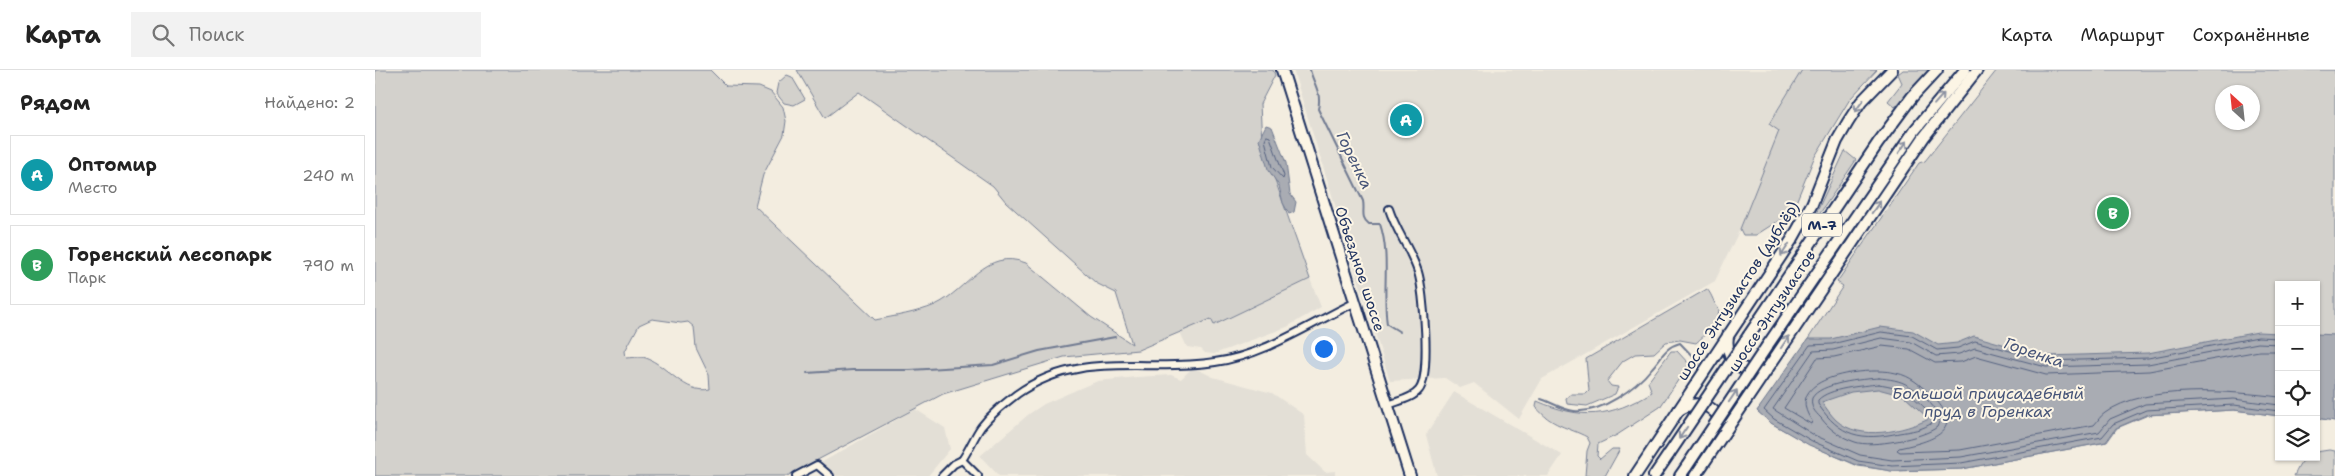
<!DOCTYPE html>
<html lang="ru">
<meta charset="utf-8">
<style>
body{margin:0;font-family:"Shantell Sans",sans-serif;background:#f2f2f2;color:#222}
.controls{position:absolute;right:15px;bottom:15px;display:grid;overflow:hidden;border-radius:0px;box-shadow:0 1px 4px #0004}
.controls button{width:45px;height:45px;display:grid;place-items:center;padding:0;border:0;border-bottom:1px solid #e0e0e0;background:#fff;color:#222;font:25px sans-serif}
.compass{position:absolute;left:1840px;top:15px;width:45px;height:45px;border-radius:50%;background:#fff;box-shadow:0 1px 4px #0004;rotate:333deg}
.you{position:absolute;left:948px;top:278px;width:18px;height:18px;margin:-12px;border:4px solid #fff;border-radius:50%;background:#1a73e8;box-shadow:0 0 0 8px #1a73e833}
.badge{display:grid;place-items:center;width:32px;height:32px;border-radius:50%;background:#1b2f5e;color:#fff;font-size:16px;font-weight:700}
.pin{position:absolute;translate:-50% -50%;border:2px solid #fff;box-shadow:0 1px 5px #0006}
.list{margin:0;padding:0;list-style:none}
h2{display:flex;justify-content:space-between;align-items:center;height:65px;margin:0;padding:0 20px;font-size:21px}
h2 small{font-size:16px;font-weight:400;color:#767676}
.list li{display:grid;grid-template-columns:32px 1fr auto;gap:15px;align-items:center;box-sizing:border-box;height:80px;margin:0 10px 10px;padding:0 10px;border:1px solid #e0e0e0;border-radius:0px}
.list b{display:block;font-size:19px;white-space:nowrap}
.list p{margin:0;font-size:16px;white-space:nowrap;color:#767676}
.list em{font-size:16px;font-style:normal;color:#767676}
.icon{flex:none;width:28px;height:28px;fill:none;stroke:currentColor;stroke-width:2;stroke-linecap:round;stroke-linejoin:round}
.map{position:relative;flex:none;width:1960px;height:406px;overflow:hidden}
header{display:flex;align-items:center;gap:30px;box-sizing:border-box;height:70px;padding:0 25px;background:#fff;border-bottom:1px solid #e0e0e0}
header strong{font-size:24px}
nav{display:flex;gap:28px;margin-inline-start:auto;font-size:18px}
.search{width:350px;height:45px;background:#f2f2f2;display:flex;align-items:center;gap:12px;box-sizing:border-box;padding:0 18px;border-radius:0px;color:#767676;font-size:19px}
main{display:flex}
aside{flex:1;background:#fff}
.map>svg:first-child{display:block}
.built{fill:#e3dfd6}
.green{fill:#d3d1cc;stroke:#778095;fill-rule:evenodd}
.water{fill:#a9acb3;stroke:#707a91;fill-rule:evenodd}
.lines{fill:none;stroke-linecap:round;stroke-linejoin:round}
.shore{stroke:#546180;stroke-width:1}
.stream{stroke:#707a91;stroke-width:2}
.minor-casing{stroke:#1b2f5e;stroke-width:10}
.primary-casing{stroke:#1b2f5e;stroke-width:14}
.trunk-casing{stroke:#1b2f5e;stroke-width:14}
.minor{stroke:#fcf5e5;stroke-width:6}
.primary{stroke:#fcf5e5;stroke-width:10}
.trunk{stroke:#fcf5e5;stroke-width:10}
.trunk-bridge-casing{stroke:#1b2f5e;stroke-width:14;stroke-linecap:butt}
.trunk-bridge{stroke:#fcf5e5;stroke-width:10}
.oneway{stroke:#8c92a2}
.labels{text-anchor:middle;stroke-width:4;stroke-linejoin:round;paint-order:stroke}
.shield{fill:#fcf5e5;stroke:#5e6a86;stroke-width:1}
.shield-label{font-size:14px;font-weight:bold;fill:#1b2f5e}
.street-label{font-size:15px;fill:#1b2f5e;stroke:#fcf5e5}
.water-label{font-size:16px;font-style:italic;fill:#465478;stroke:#fcf5e5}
</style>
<header>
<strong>Карта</strong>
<div class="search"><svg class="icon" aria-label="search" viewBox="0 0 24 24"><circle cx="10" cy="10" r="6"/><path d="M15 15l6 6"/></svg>Поиск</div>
<nav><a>Карта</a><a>Маршрут</a><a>Сохранённые</a></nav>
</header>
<main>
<aside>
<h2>Рядом<small>Найдено: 2</small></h2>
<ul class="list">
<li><span class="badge" style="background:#0f9aa8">A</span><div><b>Оптомир</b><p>Место</p></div><em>240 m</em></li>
<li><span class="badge" style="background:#2e9e5b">B</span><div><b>Горенский лесопарк</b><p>Парк</p></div><em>790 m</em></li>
</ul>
</aside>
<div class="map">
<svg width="1960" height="406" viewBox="0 0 1960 406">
<rect width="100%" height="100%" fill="#f3ede0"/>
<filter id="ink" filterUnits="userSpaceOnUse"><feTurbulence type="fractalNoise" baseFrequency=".02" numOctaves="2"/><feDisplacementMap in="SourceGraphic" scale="10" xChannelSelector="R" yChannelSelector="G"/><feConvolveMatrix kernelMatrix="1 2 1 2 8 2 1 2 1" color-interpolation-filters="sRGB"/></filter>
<g filter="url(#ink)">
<g class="built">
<polygon points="918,0 1427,0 1394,54 1404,61 1365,159 1340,211 1167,309 1144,349 1099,313 1085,318 1070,308 1015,311"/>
<polygon points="935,209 946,237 912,257 839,284 830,283 826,279 812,277 805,262 836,248 839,255"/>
<polygon points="818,297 838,307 897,323 929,345 932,385 950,402 960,401 960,406 624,406 605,386 654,344 669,334 708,317 723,311 762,307 796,305 806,309"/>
<polygon points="1079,322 1187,385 1173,406 1062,406 1051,365"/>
<polygon points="540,339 570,358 575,379 553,406 460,406 444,394"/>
</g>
<g class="green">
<path d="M 0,0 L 335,0 L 351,16 L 384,17 L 396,22 L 408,37 L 411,51 L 409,65 L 388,105 L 380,136 L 500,250 C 520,246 541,243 560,235 C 593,220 610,177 651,193 L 716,247 L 757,274 L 741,223 L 721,213 L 631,132 L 618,116 L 484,22 L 450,48 L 422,0 L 898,0 L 900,5 L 885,34 L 887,73 L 935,209 L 839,255 L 836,249 L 763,280 L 689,287 L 568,324 L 412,406 L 0,406 ZM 277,249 L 306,253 L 313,252 L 319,257 L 321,278 L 334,305 L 335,319 C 310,325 292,295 271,288 C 265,286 256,288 251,288 L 250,281 L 264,255 Z"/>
<polygon points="1427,0 1502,0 1475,29 1439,88 1417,142 1381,165 1368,165 1365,159 1404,61 1394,54"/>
<polygon points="1528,0 1554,0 1520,37 1513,31 1527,13 1523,4"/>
<path d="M 1622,0 L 1960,0 L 1960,351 L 1941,348 L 1941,215 L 1904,215 L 1904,346 L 1859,340 L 1773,345 L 1742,358 L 1732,372 L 1587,399 L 1517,401 L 1483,396 L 1435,375 L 1396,353 L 1382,341 L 1406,310 L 1468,216 L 1462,212 L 1544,93 L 1550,91 ZM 1848,22 L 1878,22 L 1878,52 L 1848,52 Z"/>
<polygon points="412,5 417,7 430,29 419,35 409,33 401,23 403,13"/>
<polygon points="1470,81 1481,90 1433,161"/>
<path d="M 1332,219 C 1338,226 1338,233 1344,239 C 1344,253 1331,264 1321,273 L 1305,270 L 1291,272 L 1279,283 L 1260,284 L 1248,291 L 1232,311 L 1236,316 L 1243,317 L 1240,324 L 1212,336 L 1192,334 L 1191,328 L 1196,324 L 1211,324 L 1214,321 L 1211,289 Z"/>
<path d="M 1296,281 L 1302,281 L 1314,294 L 1285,337 L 1242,365 L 1223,374 L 1222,386 L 1225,389 L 1237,379 L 1245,379 L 1230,406 L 1210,406 L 1212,381 L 1215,373 L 1212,367 C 1193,357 1176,356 1161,337 L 1162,331 C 1207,350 1235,348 1277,322 L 1273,312 Z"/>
<path d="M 1954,380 L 1960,381 L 1960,406 L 1919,406 C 1925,394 1927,387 1941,387 L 1941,382 Z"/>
</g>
<g class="water">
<polygon points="891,55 897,57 911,93 915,124 921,132 919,142 914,144 908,133 904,116 893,99 884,69"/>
<path d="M 1505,257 L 1538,261 L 1563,275 L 1582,273 L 1599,266 L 1670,286 L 1773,283 L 1883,262 L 1904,263 L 1904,346 L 1859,340 L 1771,345 L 1741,358 L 1731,372 L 1587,399 L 1516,401 L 1482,395 L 1434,375 L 1396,353 L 1382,341 L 1433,269 L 1456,269 ZM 1503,319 L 1529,326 L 1554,349 C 1529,361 1485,372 1461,350 C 1456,345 1451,338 1447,332 L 1476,322 Z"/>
<polygon points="1941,264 1960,265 1960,351 1941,348"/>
</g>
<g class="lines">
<g class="shore">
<polygon points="892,66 895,67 909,106 908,109 897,97 890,70"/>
<polyline points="1904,268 1883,267 1773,288 1670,291 1600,271 1583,278 1562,280 1537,266 1506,262 1457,274 1435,275 1389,340 1399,349 1437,371 1483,391 1517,396 1586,393 1727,367 1738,354 1771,340 1859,335 1904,341"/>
<polyline points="1904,274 1883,273 1773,294 1671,297 1600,278 1584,284 1561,286 1536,272 1506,268 1458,280 1438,281 1398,339 1439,365 1485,385 1517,390 1586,387 1724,362 1735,349 1770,334 1859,329 1904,335"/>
<path d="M 1904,281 L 1884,281 L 1774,301 L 1671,305 L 1601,286 L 1586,292 L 1560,293 L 1534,279 L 1507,276 L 1459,287 L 1442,288 L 1409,338 L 1436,354 L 1437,351 C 1405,306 1493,296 1521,303 C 1536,306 1545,315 1556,325 C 1594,361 1556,371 1524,378 L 1522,380 L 1525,382 L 1585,380 L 1719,355 C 1723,351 1725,346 1730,343 C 1768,314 1858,321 1904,327"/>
<path d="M 1504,308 C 1514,309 1525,310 1534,316 C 1546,322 1570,343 1562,357 C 1549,368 1496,378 1480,372 C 1466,367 1455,360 1446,348 C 1440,342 1435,337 1437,328 C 1445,313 1487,309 1504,308 Z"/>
<path d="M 1503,314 C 1530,317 1539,327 1557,345 L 1558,352 C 1548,360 1536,361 1524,363 C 1487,371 1465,367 1443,334 L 1443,330 C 1454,318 1487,316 1503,314 Z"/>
</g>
<g class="stream">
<path d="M 935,0 C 939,15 947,23 943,39 L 988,131 C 990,141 985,147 994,154 L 1005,154 C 1016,187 1007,220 1012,254 L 1025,262"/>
<polyline points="432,303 478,300 535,300 618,295 664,281 740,267"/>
<path d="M 1166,329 C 1176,332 1188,340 1199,341 C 1226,344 1261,318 1277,298 C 1287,287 1290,277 1305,273 L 1323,292 L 1324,300"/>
</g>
<g class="minor-casing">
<g id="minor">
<path d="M 1013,335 C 1022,331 1037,329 1044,320 C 1056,306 1049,221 1043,202 C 1036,180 1021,161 1014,139"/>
<path d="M 587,390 C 594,380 599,367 606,357 C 616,344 629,334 642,324 C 705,279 770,303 840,292 C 890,285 935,254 979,233"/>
<polyline points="587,390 603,406"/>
<polyline points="421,406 442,395 455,406"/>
<polyline points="567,406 579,394 587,390"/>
</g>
</g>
<g class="primary-casing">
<g id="primary">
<polyline points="907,0 1035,406"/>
<path d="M 1353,265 C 1350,285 1361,303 1383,299"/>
<path d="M 1304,340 C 1321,329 1340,334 1346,354"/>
<polyline points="1260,406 1418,168 1437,134 1462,71 1473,52 1486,32 1517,0"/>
<polyline points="1320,406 1549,67 1602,0"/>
</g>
</g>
<g class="trunk-casing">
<g id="trunk">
<polyline points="1374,265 1503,73 1537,27 1562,0"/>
<polyline points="1392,276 1540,60 1590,0"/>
<polyline points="1279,406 1294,384"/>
<polyline points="1305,406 1312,396"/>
</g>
</g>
<use href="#minor" class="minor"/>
<use href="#primary" class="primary"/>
<use href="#trunk" class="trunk"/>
<g class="trunk-bridge-casing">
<g id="trunk-bridge">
<polyline points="1294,384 1374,265"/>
<polyline points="1312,396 1392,276"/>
</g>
</g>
<use href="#trunk-bridge" class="trunk-bridge"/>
</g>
<defs><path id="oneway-shaft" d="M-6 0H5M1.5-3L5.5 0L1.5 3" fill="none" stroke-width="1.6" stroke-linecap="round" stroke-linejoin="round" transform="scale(1.25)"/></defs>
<g class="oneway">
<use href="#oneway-shaft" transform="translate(1564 29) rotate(-49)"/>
<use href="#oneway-shaft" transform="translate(1484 36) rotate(126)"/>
<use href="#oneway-shaft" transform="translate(1528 77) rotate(-55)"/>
<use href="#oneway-shaft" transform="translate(1501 137) rotate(-55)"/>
<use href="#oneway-shaft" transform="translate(1410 180) rotate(123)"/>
<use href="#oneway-shaft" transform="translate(1410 272) rotate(-56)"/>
<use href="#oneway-shaft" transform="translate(1358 326) rotate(-56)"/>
<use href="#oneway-shaft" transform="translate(1308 363) rotate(124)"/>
</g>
</g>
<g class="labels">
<rect class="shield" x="1427" y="143.5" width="40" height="23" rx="4"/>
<g class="shield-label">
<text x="1447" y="160">М-7</text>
</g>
<g class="street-label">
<text transform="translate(985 199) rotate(72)" y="5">Объездное шоссе</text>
<text transform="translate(1363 221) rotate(-57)" y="5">шоссе Энтузиастов (дублёр)</text>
<text transform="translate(1397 241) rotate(-56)" y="5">шоссе Энтузиастов</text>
</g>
<g class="water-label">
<text transform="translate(980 90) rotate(64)" y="6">Горенка</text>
<text transform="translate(1659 282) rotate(19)" y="6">Горенка</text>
<text x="1613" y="329">Большой приусадебный<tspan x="1613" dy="18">пруд в Горенках</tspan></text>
</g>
</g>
</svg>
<div class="controls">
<button>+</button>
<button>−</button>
<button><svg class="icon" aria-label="locate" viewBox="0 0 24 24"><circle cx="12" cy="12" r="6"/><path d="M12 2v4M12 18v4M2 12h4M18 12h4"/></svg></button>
<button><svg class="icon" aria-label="layers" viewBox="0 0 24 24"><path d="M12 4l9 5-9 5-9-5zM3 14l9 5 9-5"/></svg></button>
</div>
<svg class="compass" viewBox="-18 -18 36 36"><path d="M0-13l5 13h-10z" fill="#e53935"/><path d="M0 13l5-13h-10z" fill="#767676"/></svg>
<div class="you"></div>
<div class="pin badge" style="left:1031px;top:50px;background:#0f9aa8">A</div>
<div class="pin badge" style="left:1738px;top:143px;background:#2e9e5b">B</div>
</div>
</main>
